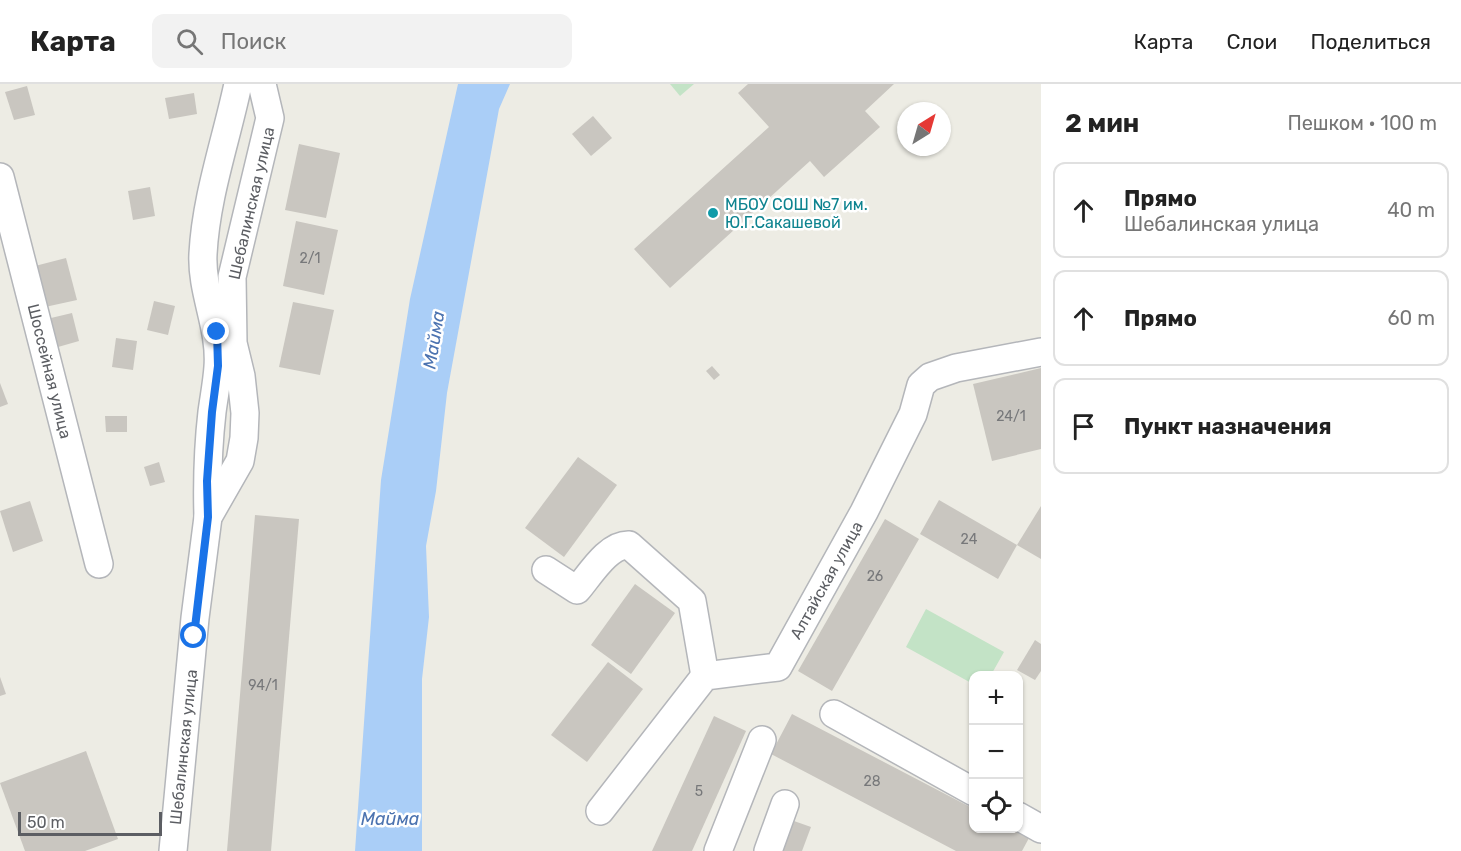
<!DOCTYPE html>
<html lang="ru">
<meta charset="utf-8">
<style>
body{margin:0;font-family:Rubik,sans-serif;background:#f2f2f2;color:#222}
.controls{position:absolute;right:18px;bottom:18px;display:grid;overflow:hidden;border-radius:12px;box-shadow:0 2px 4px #0004}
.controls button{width:54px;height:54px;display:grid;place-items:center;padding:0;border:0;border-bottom:2px solid #e0e0e0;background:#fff;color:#222;font:30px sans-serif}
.compass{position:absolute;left:897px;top:18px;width:54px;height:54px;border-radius:50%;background:#fff;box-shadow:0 2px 4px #0004;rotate:37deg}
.scale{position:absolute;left:18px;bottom:15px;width:144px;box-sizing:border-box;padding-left:6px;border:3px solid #5c5e63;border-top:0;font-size:16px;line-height:21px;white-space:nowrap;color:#5c5e63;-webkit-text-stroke:4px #fff;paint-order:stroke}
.stop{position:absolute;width:18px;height:18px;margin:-14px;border:4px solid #1a73e8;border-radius:50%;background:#fff}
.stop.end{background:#1a73e8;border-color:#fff;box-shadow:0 2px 6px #0008}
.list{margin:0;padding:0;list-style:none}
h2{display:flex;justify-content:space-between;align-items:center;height:78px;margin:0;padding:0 24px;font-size:26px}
h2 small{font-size:20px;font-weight:400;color:#767676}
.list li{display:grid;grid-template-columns:39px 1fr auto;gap:18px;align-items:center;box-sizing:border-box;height:96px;margin:0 12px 12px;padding:0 12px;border:2px solid #e0e0e0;border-radius:12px}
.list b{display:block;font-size:22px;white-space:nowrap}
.list p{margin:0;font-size:20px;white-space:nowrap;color:#767676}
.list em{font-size:20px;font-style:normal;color:#767676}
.icon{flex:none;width:33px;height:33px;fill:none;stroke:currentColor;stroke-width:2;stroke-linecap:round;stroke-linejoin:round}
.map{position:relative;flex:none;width:1041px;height:767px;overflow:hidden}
header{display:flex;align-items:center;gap:36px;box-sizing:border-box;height:84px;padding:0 30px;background:#fff;border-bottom:2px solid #e0e0e0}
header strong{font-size:28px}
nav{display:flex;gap:33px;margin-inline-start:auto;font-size:21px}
.search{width:420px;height:54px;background:#f2f2f2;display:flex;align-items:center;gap:15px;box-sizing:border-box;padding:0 21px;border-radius:12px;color:#767676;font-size:22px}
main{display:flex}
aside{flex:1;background:#fff}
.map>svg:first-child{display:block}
.green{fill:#c3e3c6}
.water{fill:#aacef7}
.building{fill:#c9c6c0}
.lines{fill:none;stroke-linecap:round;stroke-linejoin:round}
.minor-casing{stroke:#b4b6ba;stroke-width:30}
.minor{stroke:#fff;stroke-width:27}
.route{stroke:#1a73e8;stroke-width:8}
.culture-dot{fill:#0f9aa8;stroke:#fff;stroke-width:2}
.labels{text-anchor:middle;stroke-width:5;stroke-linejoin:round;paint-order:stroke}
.number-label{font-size:14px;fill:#77787a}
.street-label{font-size:16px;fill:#5c5e63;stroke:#fff}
.culture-label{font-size:16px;fill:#0d838f;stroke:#fff;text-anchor:start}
.water-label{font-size:18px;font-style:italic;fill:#4c73b0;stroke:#fff}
</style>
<header>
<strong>Карта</strong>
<div class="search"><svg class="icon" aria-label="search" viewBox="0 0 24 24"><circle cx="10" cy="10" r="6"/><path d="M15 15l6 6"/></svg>Поиск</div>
<nav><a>Карта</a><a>Слои</a><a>Поделиться</a></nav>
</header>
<main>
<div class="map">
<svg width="1041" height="767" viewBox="0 0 1041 767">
<rect width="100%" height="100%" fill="#edece4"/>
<g class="green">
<polygon points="670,0 694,0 680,12"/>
<polygon points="926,525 1004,568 991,591 974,592 973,600 906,563"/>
</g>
<polygon class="water" points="458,0 510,0 499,25 447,309 436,407 426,462 429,533 422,595 422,767 355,767 381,396 410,215"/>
<g class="building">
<polygon points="748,0 894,0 865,27 880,43 824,93 810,77 670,204 634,165 769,43 738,9"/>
<polygon points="27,2 35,31 14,36 5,8"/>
<polygon points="194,9 197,30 169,35 165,14"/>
<polygon points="593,32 612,54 591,72 572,50"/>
<polygon points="299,60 340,69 326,134 285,126"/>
<polygon points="150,103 155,132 133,136 128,107"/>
<polygon points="296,137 338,146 324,211 283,202"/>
<polygon points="66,174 77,216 45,223 35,182"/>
<polygon points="154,217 175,222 168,251 147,246"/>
<polygon points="293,218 334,226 320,291 279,283"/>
<polygon points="72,229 79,257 58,263 51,234"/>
<polygon points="116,254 137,257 133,286 112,283"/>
<polygon points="712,282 720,291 714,296 706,287"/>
<polygon points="1041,284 1041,365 992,377 973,300"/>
<polygon points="0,299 8,320 0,323"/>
<polygon points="105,332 127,332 127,348 106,348"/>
<polygon points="578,373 617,401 564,473 525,444"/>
<polygon points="159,378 165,398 150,402 144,383"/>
<polygon points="939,416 1017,461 998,495 920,450"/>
<polygon points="30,417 43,457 13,468 0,427"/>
<polygon points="1041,422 1041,475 1017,461"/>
<polygon points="255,431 299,435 271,767 227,767"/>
<polygon points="885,435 919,455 832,607 798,587"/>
<polygon points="635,500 675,529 631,590 591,561"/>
<polygon points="1035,556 1041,560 1041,587 1035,596 1017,586"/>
<polygon points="608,578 643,605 587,678 551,651"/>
<polygon points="0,593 6,610 0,612"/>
<polygon points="792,630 974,725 974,744 1011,744 1029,754 1022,767 956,767 771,670"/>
<polygon points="714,632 746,647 692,767 652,767"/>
<polygon points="86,667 118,755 85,767 25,767 0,699"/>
<polygon points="794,737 811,743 802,767 783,767"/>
</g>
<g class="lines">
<g class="minor-casing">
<g id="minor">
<polyline points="0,93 99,480"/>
<path d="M 208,433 C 207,398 208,363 212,328 C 214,313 217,298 218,283 C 221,244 201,208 203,170 C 206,112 226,57 238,0"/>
<path d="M 546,486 L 577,506 C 590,491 608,460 629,461 L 692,517 L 705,592"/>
<polyline points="834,630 974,708"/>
<polyline points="600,727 705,592 778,583 864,428 913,330 921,301 930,293 956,284 1041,268"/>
<polyline points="1018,732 1041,745"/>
<polyline points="173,767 195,534 208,433 240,377 244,354 245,329 241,292 233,259 232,193 270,34 262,0"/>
<polyline points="718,767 762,656"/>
<polyline points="768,767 785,720"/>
</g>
</g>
<use href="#minor" class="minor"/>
</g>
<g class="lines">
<polyline class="route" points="194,552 208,433 207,397 212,328 218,282 217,248"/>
</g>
<circle class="culture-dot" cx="713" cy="129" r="6"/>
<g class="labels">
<g class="number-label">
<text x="310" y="179">2/1</text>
<text x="1011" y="337">24/1</text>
<text x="969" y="460">24</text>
<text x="875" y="497">26</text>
<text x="263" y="606">94/1</text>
<text x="872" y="702">28</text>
<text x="699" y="712">5</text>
</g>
<g class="street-label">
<text transform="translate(251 119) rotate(-77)" y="6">Шебалинская улица</text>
<text transform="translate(50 287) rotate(76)" y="6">Шоссейная улица</text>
<text transform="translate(826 496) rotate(-61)" y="6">Алтайская улица</text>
<text transform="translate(183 663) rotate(-84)" y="6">Шебалинская улица</text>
</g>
<g class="culture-label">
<text x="725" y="126">МБОУ СОШ №7 им.<tspan x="725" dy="18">Ю.Г.Сакашевой</tspan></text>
</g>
<g class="water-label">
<text transform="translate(434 256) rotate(-81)" y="6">Майма</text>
<text x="390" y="741">Майма</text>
</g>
</g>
</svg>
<div class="controls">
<button>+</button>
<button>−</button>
<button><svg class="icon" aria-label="locate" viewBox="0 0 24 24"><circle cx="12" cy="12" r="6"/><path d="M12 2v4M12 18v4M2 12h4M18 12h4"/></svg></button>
</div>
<svg class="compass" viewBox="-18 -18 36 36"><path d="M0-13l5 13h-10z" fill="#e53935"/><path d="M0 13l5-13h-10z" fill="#767676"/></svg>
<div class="scale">50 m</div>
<div class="stop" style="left:194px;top:552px"></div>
<div class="stop end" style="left:217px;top:248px"></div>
</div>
<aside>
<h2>2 мин<small>Пешком · 100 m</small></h2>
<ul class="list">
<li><svg class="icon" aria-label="ahead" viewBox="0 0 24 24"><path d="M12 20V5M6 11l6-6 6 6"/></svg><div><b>Прямо</b><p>Шебалинская улица</p></div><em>40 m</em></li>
<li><svg class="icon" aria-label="ahead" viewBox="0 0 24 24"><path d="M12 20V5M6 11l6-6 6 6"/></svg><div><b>Прямо</b></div><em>60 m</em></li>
<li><svg class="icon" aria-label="arrive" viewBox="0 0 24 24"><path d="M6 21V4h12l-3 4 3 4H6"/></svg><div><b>Пункт назначения</b></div></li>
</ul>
</aside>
</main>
